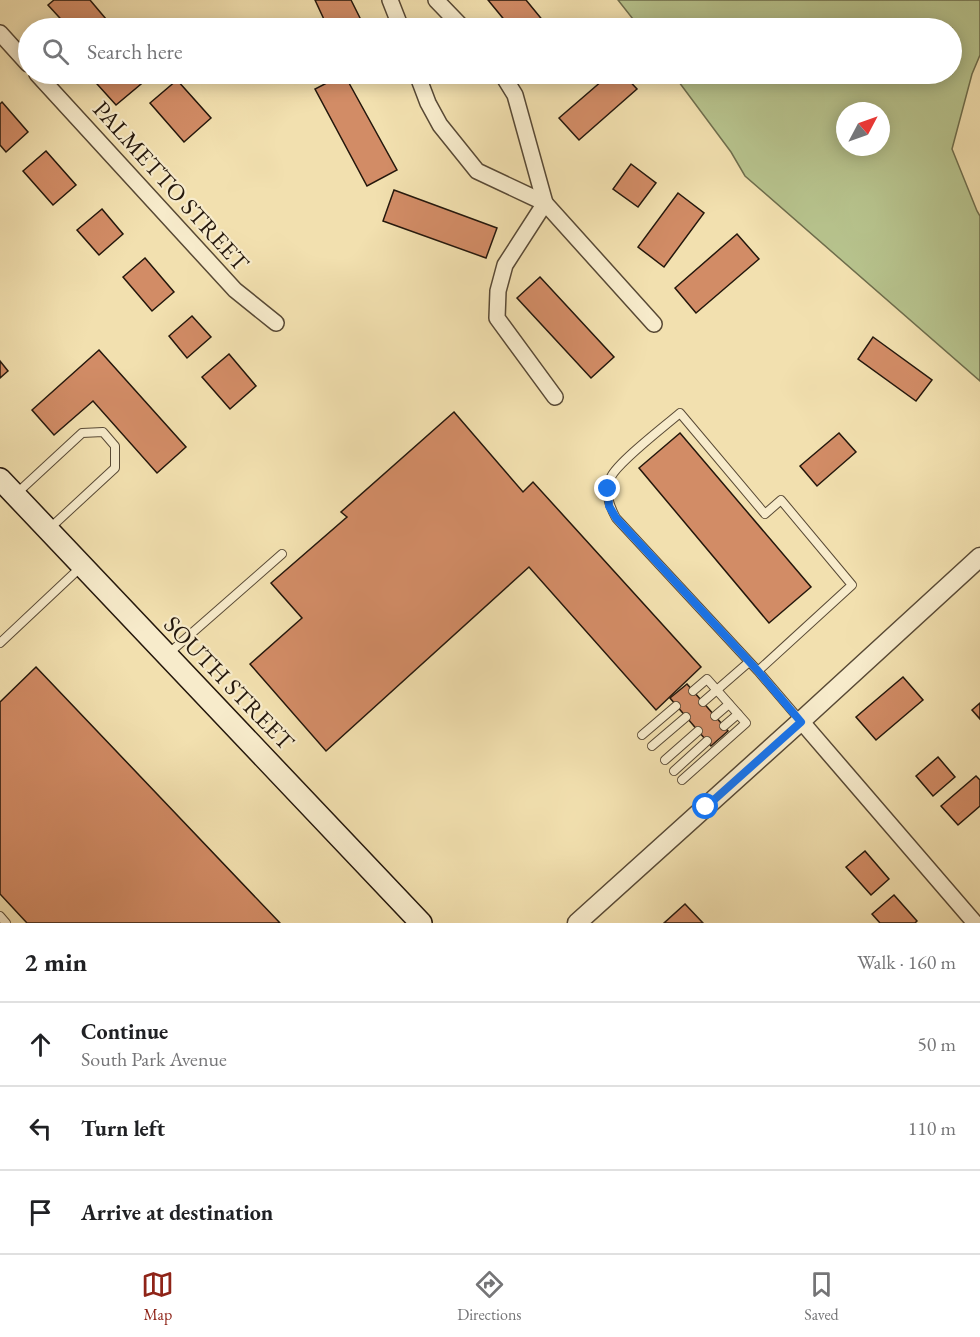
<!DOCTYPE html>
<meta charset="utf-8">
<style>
body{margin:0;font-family:"EB Garamond",serif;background:#f6f6f6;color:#202124}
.compass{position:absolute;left:836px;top:102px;width:54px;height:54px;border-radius:50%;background:#fff;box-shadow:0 3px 15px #0003;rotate:49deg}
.stop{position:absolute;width:18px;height:18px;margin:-14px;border:4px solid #1a73e8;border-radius:50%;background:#fff}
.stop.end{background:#1a73e8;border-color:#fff;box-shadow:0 2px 6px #0008}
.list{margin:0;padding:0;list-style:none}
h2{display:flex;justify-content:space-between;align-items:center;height:78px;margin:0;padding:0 24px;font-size:26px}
h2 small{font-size:20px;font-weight:400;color:#757577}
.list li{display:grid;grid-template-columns:39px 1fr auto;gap:18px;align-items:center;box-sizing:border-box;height:84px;padding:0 24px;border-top:2px solid #e0e0e0}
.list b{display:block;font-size:22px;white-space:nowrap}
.list p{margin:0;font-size:20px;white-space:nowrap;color:#757577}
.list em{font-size:20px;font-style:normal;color:#757577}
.icon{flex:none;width:33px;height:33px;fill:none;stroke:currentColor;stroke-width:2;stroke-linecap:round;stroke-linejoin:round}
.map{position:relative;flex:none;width:980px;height:923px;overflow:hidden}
.search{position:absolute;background:#fff;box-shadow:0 3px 15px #0003;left:18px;right:18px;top:18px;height:66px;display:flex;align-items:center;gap:15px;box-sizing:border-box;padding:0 21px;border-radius:33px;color:#757577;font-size:22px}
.sheet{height:330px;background:#fff}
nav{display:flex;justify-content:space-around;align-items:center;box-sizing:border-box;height:84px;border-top:2px solid #e0e0e0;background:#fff;font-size:16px;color:#757577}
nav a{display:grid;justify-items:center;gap:3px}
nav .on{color:#8f2418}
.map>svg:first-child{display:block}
.green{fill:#b7c38d;stroke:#6e6d4c;stroke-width:1.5;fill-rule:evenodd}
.building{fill:#d28c66;stroke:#24170c;stroke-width:1.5}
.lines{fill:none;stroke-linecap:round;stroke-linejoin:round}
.service-casing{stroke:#584935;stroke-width:10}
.minor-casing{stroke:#584935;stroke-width:18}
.tertiary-casing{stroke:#584935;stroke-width:21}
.secondary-casing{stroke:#24170c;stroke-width:24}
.service{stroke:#f7ebcb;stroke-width:8}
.minor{stroke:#f7ebcb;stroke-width:15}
.tertiary{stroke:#f7ebcb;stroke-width:18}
.secondary{stroke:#f7ebcb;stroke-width:21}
.route{stroke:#1a73e8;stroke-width:8}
.labels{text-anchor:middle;stroke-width:4.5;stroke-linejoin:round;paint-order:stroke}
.street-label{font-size:24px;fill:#24170c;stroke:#f7ebcb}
</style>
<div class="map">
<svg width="980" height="923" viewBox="0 0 980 923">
<rect width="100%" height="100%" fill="#f2e0af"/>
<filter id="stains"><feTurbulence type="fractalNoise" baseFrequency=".00333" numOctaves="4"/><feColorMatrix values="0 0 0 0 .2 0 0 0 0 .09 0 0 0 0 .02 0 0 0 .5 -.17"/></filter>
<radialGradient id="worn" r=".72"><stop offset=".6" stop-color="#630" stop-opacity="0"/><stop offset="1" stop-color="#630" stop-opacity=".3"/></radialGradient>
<path class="green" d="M 618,0 L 980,0 L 980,55 L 972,74 L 952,149 L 977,211 L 980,216 L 980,381 L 745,176 L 731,152 L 673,74 L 952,74 L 952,28 L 640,28 ZM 845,111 L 881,111 L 881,147 L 845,147 Z"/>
<g class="building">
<polygon points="54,0 90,0 111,25 107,28 69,28 48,5"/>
<polygon points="315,0 351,0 365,28 328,28"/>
<polygon points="488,0 526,0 549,28 511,28"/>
<polygon points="88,74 153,74 116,105"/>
<polygon points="344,74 397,170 367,186 315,89"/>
<polygon points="610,74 623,74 637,89 579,140 559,118"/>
<polygon points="177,80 211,118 184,142 150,103"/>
<polygon points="2,102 28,132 6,152 0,145 0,104"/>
<polygon points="46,151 76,185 53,205 23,171"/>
<polygon points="631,164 656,183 638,207 613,189"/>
<polygon points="394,190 497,228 486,258 383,221"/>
<polygon points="678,193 704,213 664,267 638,247"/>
<polygon points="102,209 123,234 99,255 77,230"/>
<polygon points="737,234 759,259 696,313 675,288"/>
<polygon points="145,258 174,292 152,311 123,277"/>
<polygon points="540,277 614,357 591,378 517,298"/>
<polygon points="192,316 211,337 187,358 169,336"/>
<polygon points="873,337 932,380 916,401 858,359"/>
<polygon points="99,350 186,447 157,473 93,401 54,435 32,410"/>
<polygon points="229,354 256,386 230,409 202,377"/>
<polygon points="0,361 8,371 0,378"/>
<polygon points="454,412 523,492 533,482 701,667 656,710 529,567 326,751 250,664 302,618 271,583 347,517 341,512"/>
<polygon points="680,433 811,587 769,623 639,468"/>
<polygon points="839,433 856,452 817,486 800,466"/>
<polygon points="36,667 280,923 27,923 0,894 0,702"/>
<polygon points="903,677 923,700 876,740 856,717"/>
<polygon points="687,684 728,731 711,746 670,698"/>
<polygon points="980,703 980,719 972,710"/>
<polygon points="938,757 955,777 933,796 916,776"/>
<polygon points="976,776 980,780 980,806 958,825 941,806"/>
<polygon points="865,851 889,879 871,895 846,867"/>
<polygon points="894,895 917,921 915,923 880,923 872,914"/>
<polygon points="685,904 703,923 664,923"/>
</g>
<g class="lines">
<g class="service-casing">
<g id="service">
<polyline points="16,494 82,433 103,432 115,446 115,468 49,529"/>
<polyline points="0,643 82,566"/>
<polyline points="168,654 282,554"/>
<path d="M 758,671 L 852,585 L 781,500 L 765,514 L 680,413 C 665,426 618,462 611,477 C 604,492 609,505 616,518 L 758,671 L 800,720"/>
<polyline points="703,702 749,662"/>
<polyline points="715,716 729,704"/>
<polyline points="724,726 738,714"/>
<polyline points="642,735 676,706"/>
<polyline points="652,746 686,717"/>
<polyline points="665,760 698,731"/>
<polyline points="674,771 707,741"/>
<polyline points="682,780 746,723 707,679 693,691"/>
<polyline points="0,916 6,923"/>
</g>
</g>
<g class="minor-casing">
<g id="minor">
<polyline points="390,0 401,28"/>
<polyline points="436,0 463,28"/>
<polyline points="0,33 28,64"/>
<polyline points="37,74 235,290 276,323"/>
<polyline points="417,74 428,103 440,125 477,171 545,203 654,324"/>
<polyline points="502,74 515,95 545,203 505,265 498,291 497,318 555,397"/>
<polyline points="801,721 975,923"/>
</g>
</g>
<g class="tertiary-casing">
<polyline id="tertiary" points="577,923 801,721 980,557"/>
</g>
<g class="secondary-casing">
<polyline id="secondary" points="0,479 421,923"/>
</g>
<use href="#service" class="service"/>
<use href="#minor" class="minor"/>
<use href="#tertiary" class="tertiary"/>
<use href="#secondary" class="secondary"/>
</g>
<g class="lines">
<polyline class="route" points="608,489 609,506 616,518 758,671 801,722 706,807"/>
</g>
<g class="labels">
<g class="street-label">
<text transform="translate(171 186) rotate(48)" y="8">PALMETTO STREET</text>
<text transform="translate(229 683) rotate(46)" y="8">SOUTH STREET</text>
</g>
</g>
<rect width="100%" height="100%" filter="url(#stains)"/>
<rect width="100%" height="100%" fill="url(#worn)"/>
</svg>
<svg class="compass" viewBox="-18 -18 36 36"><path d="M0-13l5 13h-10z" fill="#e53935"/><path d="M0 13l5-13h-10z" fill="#757577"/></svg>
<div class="stop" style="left:706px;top:807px"></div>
<div class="stop end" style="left:608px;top:489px"></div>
<div class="search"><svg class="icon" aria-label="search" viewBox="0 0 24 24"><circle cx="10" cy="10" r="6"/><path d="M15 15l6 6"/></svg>Search here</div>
</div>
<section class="sheet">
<h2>2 min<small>Walk · 160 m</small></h2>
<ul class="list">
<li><svg class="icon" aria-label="ahead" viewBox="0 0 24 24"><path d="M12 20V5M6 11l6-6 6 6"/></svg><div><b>Continue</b><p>South Park Avenue</p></div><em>50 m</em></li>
<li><svg class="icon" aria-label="left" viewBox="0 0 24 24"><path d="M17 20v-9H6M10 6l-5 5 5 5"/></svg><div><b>Turn left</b></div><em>110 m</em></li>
<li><svg class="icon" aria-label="arrive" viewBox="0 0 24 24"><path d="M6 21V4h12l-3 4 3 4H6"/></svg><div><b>Arrive at destination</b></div></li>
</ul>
</section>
<nav>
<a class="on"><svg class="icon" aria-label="map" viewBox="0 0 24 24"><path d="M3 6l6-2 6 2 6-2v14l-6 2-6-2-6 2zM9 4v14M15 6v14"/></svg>Map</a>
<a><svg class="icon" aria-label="directions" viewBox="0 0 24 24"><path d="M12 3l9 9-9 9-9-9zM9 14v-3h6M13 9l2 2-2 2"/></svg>Directions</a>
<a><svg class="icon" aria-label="saved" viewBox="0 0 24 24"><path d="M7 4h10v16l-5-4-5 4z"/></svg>Saved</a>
</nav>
